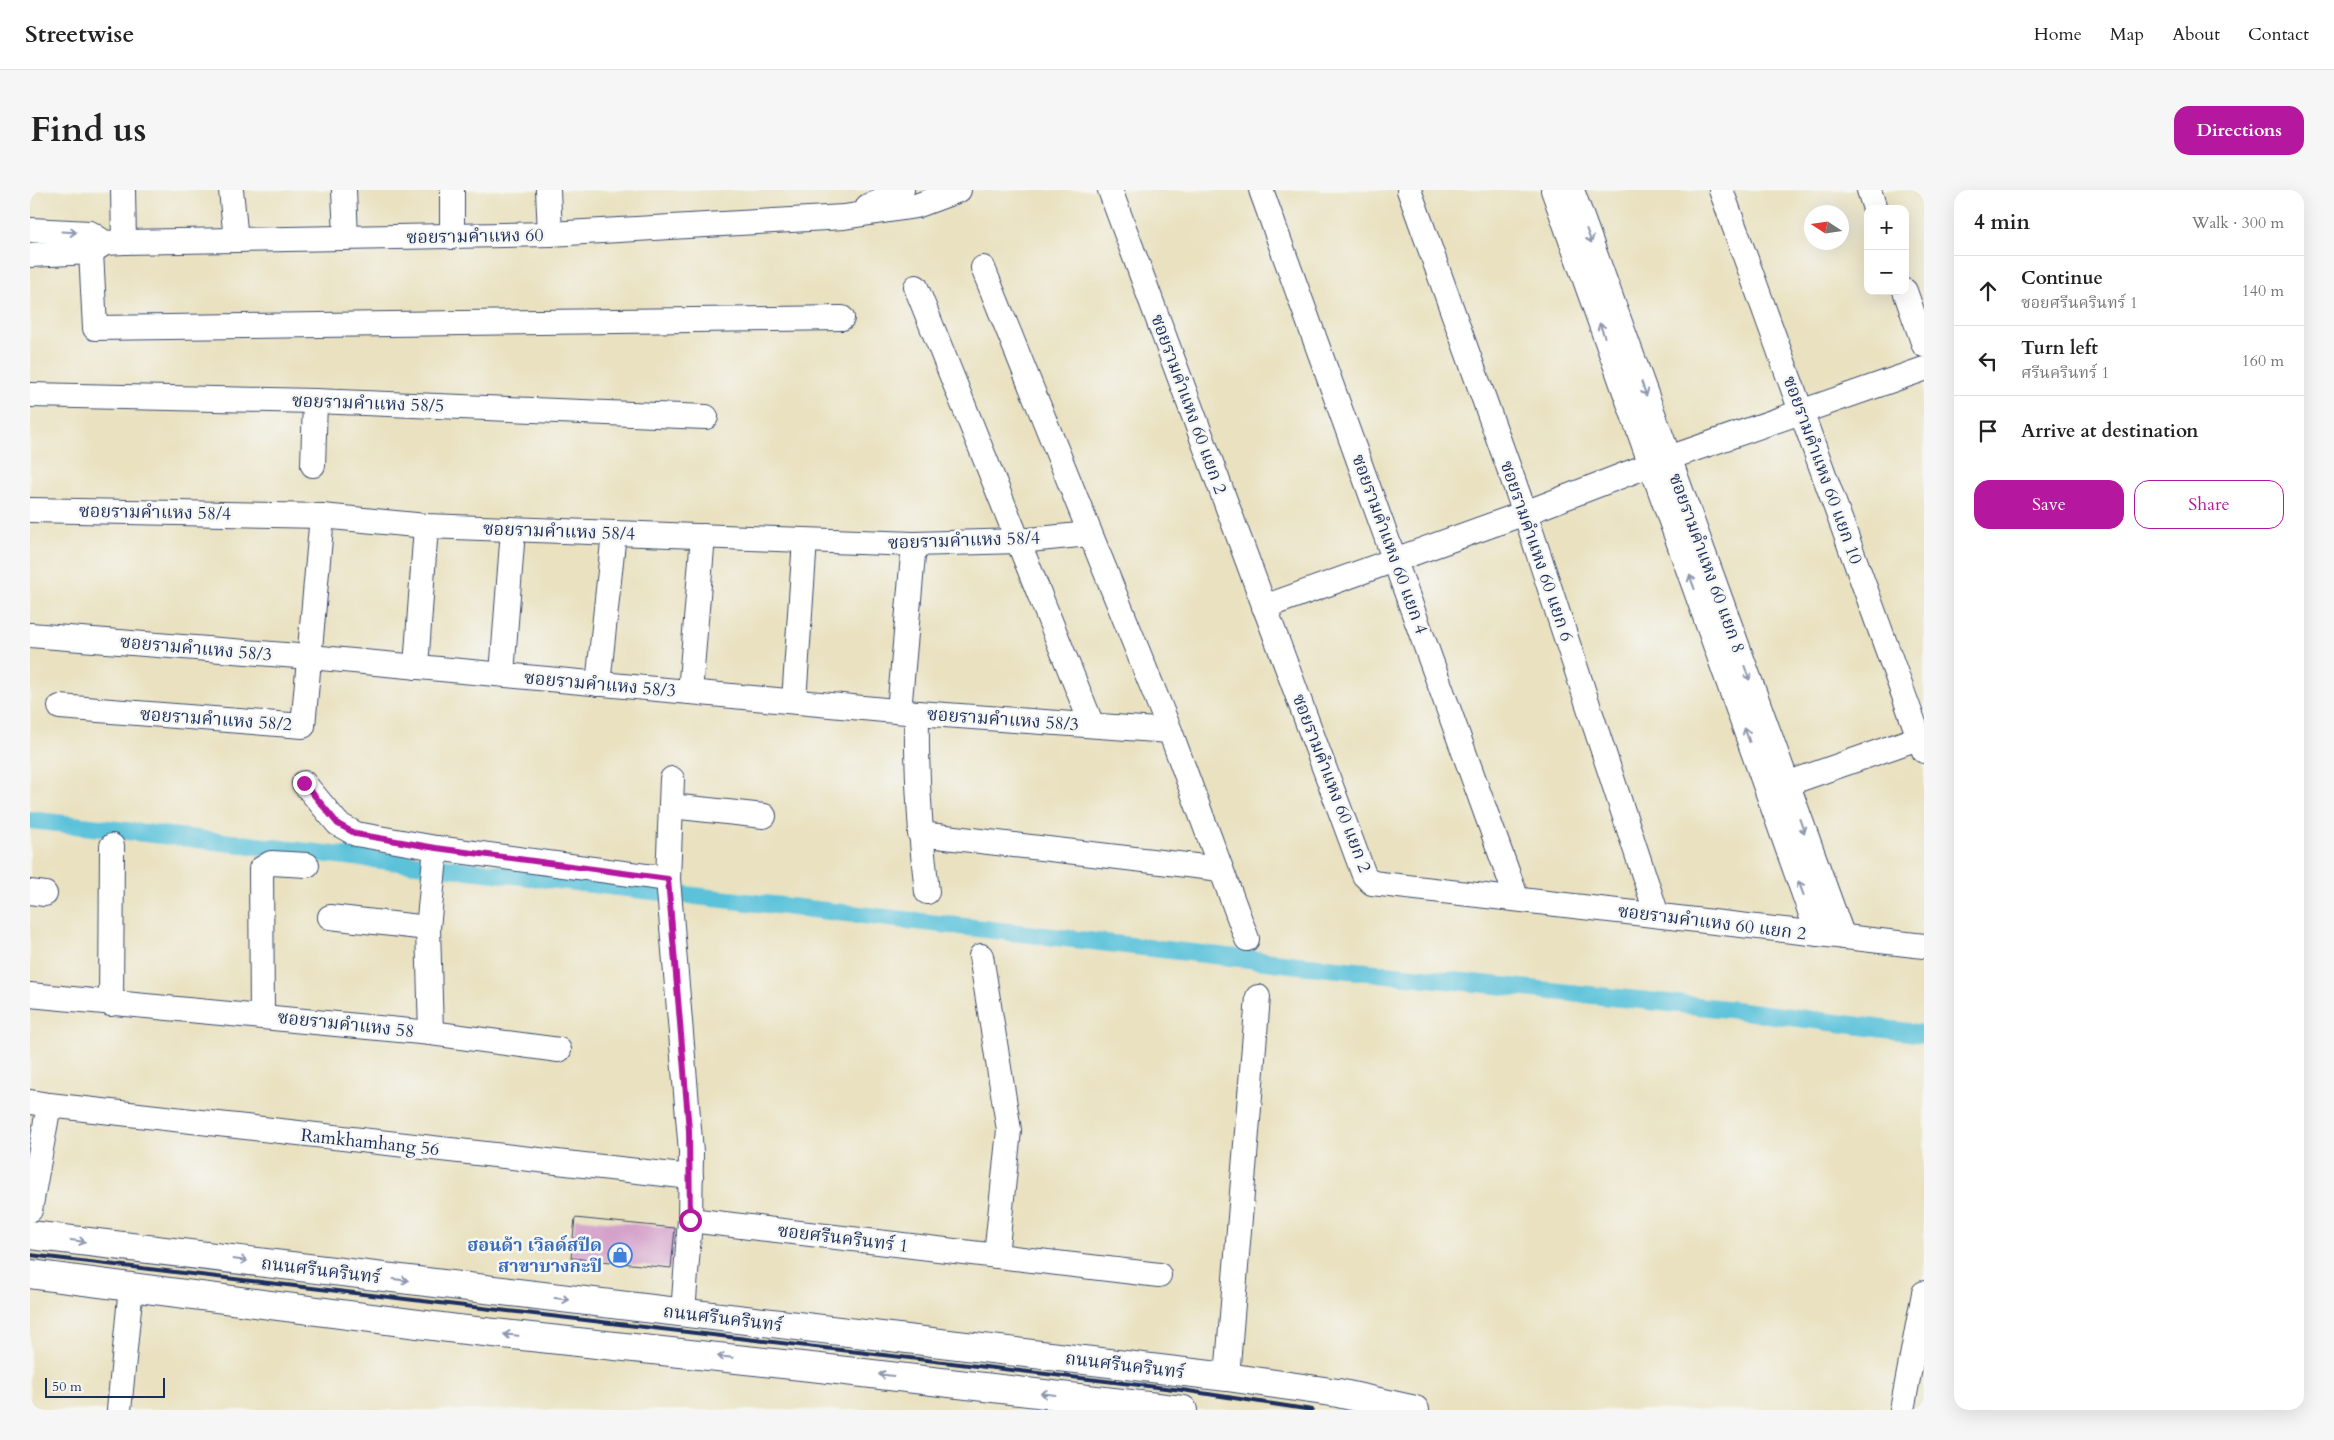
<!DOCTYPE html>
<meta charset="utf-8">
<style>
body{margin:0;font-family:Cardo,"Noto Serif Thai",serif;background:#f6f6f6;color:#222}
.controls{position:absolute;right:15px;top:15px;display:grid;overflow:hidden;border-radius:10px;box-shadow:0 5px 20px #0002}
.controls button{width:45px;height:45px;display:grid;place-items:center;padding:0;border:0;border-bottom:1px solid #e0e0e0;background:#fff;color:#222;font:25px sans-serif}
.compass{position:absolute;left:1774px;top:15px;width:45px;height:45px;border-radius:50%;background:#fff;box-shadow:0 5px 20px #0002;rotate:282deg}
.scale{position:absolute;left:15px;bottom:12px;width:120px;box-sizing:border-box;padding-left:5px;border:2px solid #1b2f5e;border-top:0;font-size:14px;line-height:18px;white-space:nowrap;color:#1b2f5e;-webkit-text-stroke:4px #f6f6f2;paint-order:stroke}
.stop{position:absolute;width:15px;height:15px;margin:-11px;border:4px solid #b5179e;border-radius:50%;background:#fff}
.stop.end{background:#b5179e;border-color:#fff;box-shadow:0 1px 5px #0008}
.list{margin:0;padding:0;list-style:none}
h2{display:flex;justify-content:space-between;align-items:center;height:65px;margin:0;padding:0 20px;font-size:21px}
h2 small{font-size:16px;font-weight:400;color:#767676}
.list li{display:grid;grid-template-columns:32px 1fr auto;gap:15px;align-items:center;box-sizing:border-box;height:70px;padding:0 20px;border-top:1px solid #e0e0e0}
.list b{display:block;font-size:19px;white-space:nowrap}
.list p{margin:0;font-size:16px;white-space:nowrap;color:#767676}
.list em{font-size:16px;font-style:normal;color:#767676}
.actions{display:flex;gap:10px;padding:15px 20px}
.actions a{flex:1;padding:11px 0;border:1px solid #b5179e;border-radius:15px;text-align:center;font-size:18px;color:#b5179e}
.actions .main{background:#b5179e;color:#fff}
.icon{flex:none;width:28px;height:28px;fill:none;stroke:currentColor;stroke-width:2;stroke-linecap:round;stroke-linejoin:round}
.map{position:relative;flex:none;width:1894px;height:1220px;overflow:hidden;border-radius:15px}
header{display:flex;align-items:center;gap:30px;box-sizing:border-box;height:70px;padding:0 25px;background:#fff;border-bottom:1px solid #e0e0e0}
header strong{font-size:24px}
nav{display:flex;gap:28px;margin-inline-start:auto;font-size:18px}
.intro{display:flex;align-items:center;justify-content:space-between;box-sizing:border-box;height:120px;padding:0 30px}
h1{margin:0;font-size:35px}
.button{padding:12px 22px;border-radius:15px;background:#b5179e;color:#fff;font-size:18px;font-weight:700}
main{display:flex;gap:30px;padding:0 30px}
aside{flex:1;background:#fff;border-radius:15px;box-shadow:0 5px 20px #0002}
.map>svg:first-child{display:block}
.lines{fill:none;stroke-linecap:round;stroke-linejoin:round}
.canal{stroke:#5cc2da;stroke-width:18}
.building{fill:#d4a0c9}
.minor-casing{stroke:#3a4a6d;stroke-width:26}
.major-casing{stroke:#3a4a6d;stroke-width:30}
.minor{stroke:#fff;stroke-width:24}
.major{stroke:#fff;stroke-width:28}
.rail{stroke:#1b2f5e;stroke-width:4}
.oneway{stroke:#8d97ae}
.route{stroke:#b5179e;stroke-width:6}
.labels{text-anchor:middle;stroke-width:5;stroke-linejoin:round;paint-order:stroke}
.street-label{font-size:18px;fill:#1b2f5e;stroke:#f6f6f2}
.shop-label{font-size:18px;font-weight:bold;fill:#366cbe;stroke:#f6f6f2;text-anchor:end}
</style>
<header>
<strong>Streetwise</strong>
<nav><a>Home</a><a>Map</a><a>About</a><a>Contact</a></nav>
</header>
<div class="intro"><h1>Find us</h1><a class="button">Directions</a></div>
<main>
<div class="map">
<svg width="1894" height="1220" viewBox="0 0 1894 1220">
<rect width="100%" height="100%" fill="#f6f6f2"/>
<filter id="ink" filterUnits="userSpaceOnUse"><feTurbulence type="fractalNoise" baseFrequency=".02" numOctaves="2"/><feDisplacementMap in="SourceGraphic" scale="10" xChannelSelector="R" yChannelSelector="G"/><feConvolveMatrix kernelMatrix="1 2 1 2 8 2 1 2 1" color-interpolation-filters="sRGB"/></filter>
<filter id="wash" filterUnits="userSpaceOnUse"><feTurbulence type="fractalNoise" baseFrequency=".0096" numOctaves="4" result="noise"/><feDisplacementMap in="SourceGraphic" scale="20" xChannelSelector="R" yChannelSelector="G"/><feGaussianBlur stdDeviation="1.12" result="paint"/><feColorMatrix in="noise" values="0 0 0 0 0 0 0 0 0 0 0 0 0 0 0 0 0 1.4 0 .05"/><feComposite in="paint" operator="in"/></filter>
<g filter="url(#wash)">
<rect width="100%" height="100%" fill="#e9e1bf"/>
<g class="lines">
<polyline class="canal" points="0,630 1269,775 1697,819 1894,844"/>
</g>
<g id="blocks">
<polygon class="building" points="545,1028 645,1038 641,1078 541,1068"/>
</g>
</g>
<g filter="url(#ink)">
<use href="#blocks" fill-opacity="0" stroke="#3a4a6d" stroke-width="1"/>
<g class="lines">
<g class="minor-casing">
<g id="minor">
<polyline points="93,0 94,52"/>
<polyline points="201,0 206,50"/>
<polyline points="314,0 316,48"/>
<polyline points="422,0 422,47"/>
<polyline points="518,0 520,44"/>
<polyline points="1080,0 1334,685 1342,693 1894,756"/>
<polyline points="1231,0 1487,709"/>
<polyline points="1379,0 1495,323 1627,725"/>
<polyline points="1523,0 1788,744"/>
<polyline points="1542,0 1813,747"/>
<polyline points="1691,0 1894,561"/>
<polyline points="1839,0 1845,19"/>
<polyline points="838,16 872,0"/>
<polyline points="0,40 60,43 75,53"/>
<polyline points="61,62 65,138 812,128"/>
<polyline points="0,65 61,62 75,53 94,52 520,44 814,27 886,16 929,0"/>
<polyline points="953,78 1140,541 1217,749"/>
<polyline points="886,97 1062,535"/>
<polyline points="1875,101 1894,155"/>
<polyline points="0,205 285,211 676,227"/>
<polyline points="283,275 285,211"/>
<polyline points="0,320 292,326 396,336 884,354 989,351 1059,344"/>
<polyline points="1234,417 1495,323 1630,271 1894,179"/>
<polyline points="0,445 280,467 887,523 1140,541"/>
<polyline points="386,477 396,336"/>
<polyline points="472,484 483,340"/>
<polyline points="568,494 584,343"/>
<polyline points="660,502 673,346"/>
<polyline points="764,511 775,350"/>
<polyline points="30,517 273,536 292,326"/>
<polyline points="869,521 884,354"/>
<path d="M 887,523 C 886,583 890,642 897,702"/>
<polyline points="642,589 638,689 661,962 660,1030 653,1123"/>
<polyline points="274,593 308,634 326,644 406,658 638,689"/>
<polyline points="1742,599 1894,546"/>
<polyline points="641,616 734,626"/>
<polyline points="890,644 1191,679"/>
<polyline points="0,702 15,704"/>
<polyline points="300,727 398,738"/>
<polyline points="951,766 979,940 966,1066"/>
<polyline points="0,805 401,843 529,860"/>
<polyline points="81,814 82,656"/>
<polyline points="232,826 231,679 241,673 277,675"/>
<polyline points="401,843 398,738 406,658"/>
<polyline points="0,912 19,915 0,1020"/>
<polyline points="19,915 661,987"/>
<polyline points="660,1030 1129,1085"/>
<polyline points="1197,1187 1228,807"/>
<polyline points="89,1220 101,1097"/>
<polyline points="1872,1220 1894,1103"/>
</g>
</g>
<g class="major-casing">
<g id="major">
<polyline points="0,1045 1197,1187 1308,1203 1385,1220"/>
<polyline points="0,1084 427,1139 790,1178 1153,1220"/>
</g>
</g>
<use href="#minor" class="minor"/>
<use href="#major" class="major"/>
<polyline class="rail" points="0,1065 1152,1200 1282,1220"/>
</g>
<defs><path id="oneway-shaft" d="M-6 0H5M1.5-3L5.5 0L1.5 3" fill="none" stroke-width="1.6" stroke-linecap="round" stroke-linejoin="round" transform="scale(1.25)"/></defs>
<g class="oneway">
<use href="#oneway-shaft" transform="translate(39 42) rotate(3)"/>
<use href="#oneway-shaft" transform="translate(1559 46) rotate(70)"/>
<use href="#oneway-shaft" transform="translate(1572 140) rotate(-110)"/>
<use href="#oneway-shaft" transform="translate(1614 199) rotate(70)"/>
<use href="#oneway-shaft" transform="translate(1662 392) rotate(-110)"/>
<use href="#oneway-shaft" transform="translate(1717 483) rotate(70)"/>
<use href="#oneway-shaft" transform="translate(1717 545) rotate(-110)"/>
<use href="#oneway-shaft" transform="translate(1772 636) rotate(70)"/>
<use href="#oneway-shaft" transform="translate(1771 698) rotate(-110)"/>
<use href="#oneway-shaft" transform="translate(48 1051) rotate(7)"/>
<use href="#oneway-shaft" transform="translate(210 1070) rotate(7)"/>
<use href="#oneway-shaft" transform="translate(371 1090) rotate(7)"/>
<use href="#oneway-shaft" transform="translate(532 1109) rotate(7)"/>
<use href="#oneway-shaft" transform="translate(481 1145) rotate(-174)"/>
<use href="#oneway-shaft" transform="translate(695 1167) rotate(-174)"/>
<use href="#oneway-shaft" transform="translate(856 1185) rotate(-173)"/>
<use href="#oneway-shaft" transform="translate(1018 1204) rotate(-173)"/>
</g>
</g>
<g class="lines" filter="url(#ink)">
<polyline class="route" points="274,593 308,634 326,644 406,658 638,689 659,940 660,1030"/>
</g>
<defs>
<g id="shop-ring" transform="scale(1.25)"><circle r="9.5" fill="#f6f6f2" stroke="#3f7fe0" stroke-width="1.5"/><path d="M-5-2.5h2.3a2.7 3.5 0 0 1 5.4 0H5L5.5 6h-11ZM-1.5-2.5h3a1.5 2.3 0 0 0-3 0Z" fill="#3f7fe0"/></g>
</defs>
<g fill-rule="evenodd">
<use href="#shop-ring" x="590" y="1065"/>
</g>
<g class="labels">
<g class="street-label">
<text transform="translate(445 46) rotate(-1)" y="6">ซอยรามคำแหง 60</text>
<text transform="translate(338 213) rotate(2)" y="6">ซอยรามคำแหง 58/5</text>
<text transform="translate(1159 214) rotate(70)" y="6">ซอยรามคำแหง 60 แยก 2</text>
<text transform="translate(1793 280) rotate(70)" y="6">ซอยรามคำแหง 60 แยก 10</text>
<text transform="translate(125 322) rotate(1)" y="6">ซอยรามคำแหง 58/4</text>
<text transform="translate(529 341) rotate(2)" y="6">ซอยรามคำแหง 58/4</text>
<text transform="translate(934 350) rotate(-2)" y="6">ซอยรามคำแหง 58/4</text>
<text transform="translate(1360 354) rotate(70)" y="6">ซอยรามคำแหง 60 แยก 4</text>
<text transform="translate(1507 361) rotate(71)" y="6">ซอยรามคำแหง 60 แยก 6</text>
<text transform="translate(1677 373) rotate(70)" y="6">ซอยรามคำแหง 60 แยก 8</text>
<text transform="translate(166 458) rotate(5)" y="6">ซอยรามคำแหง 58/3</text>
<text transform="translate(570 494) rotate(5)" y="6">ซอยรามคำแหง 58/3</text>
<text transform="translate(186 529) rotate(4)" y="6">ซอยรามคำแหง 58/2</text>
<text transform="translate(973 529) rotate(4)" y="6">ซอยรามคำแหง 58/3</text>
<text transform="translate(1302 593) rotate(69)" y="6">ซอยรามคำแหง 60 แยก 2</text>
<text transform="translate(1682 732) rotate(7)" y="6">ซอยรามคำแหง 60 แยก 2</text>
<text transform="translate(316 834) rotate(6)" y="6">ซอยรามคำแหง 58</text>
<text transform="translate(340 952) rotate(6)" y="6">Ramkhamhang 56</text>
<text transform="translate(813 1048) rotate(7)" y="6">ซอยศรีนครินทร์ 1</text>
<text transform="translate(291 1080) rotate(7)" y="6">ถนนศรีนครินทร์</text>
<text transform="translate(693 1128) rotate(7)" y="6">ถนนศรีนครินทร์</text>
<text transform="translate(1095 1175) rotate(7)" y="6">ถนนศรีนครินทร์</text>
</g>
<g class="shop-label">
<text x="572" y="1061">ฮอนด้า เวิลด์สปีด<tspan x="572" dy="21">สาขาบางกะปิ</tspan></text>
</g>
</g>
</svg>
<div class="controls">
<button>+</button>
<button>−</button>
</div>
<svg class="compass" viewBox="-18 -18 36 36"><path d="M0-13l5 13h-10z" fill="#e53935"/><path d="M0 13l5-13h-10z" fill="#767676"/></svg>
<div class="scale">50 m</div>
<div class="stop" style="left:660px;top:1030px"></div>
<div class="stop end" style="left:274px;top:593px"></div>
</div>
<aside>
<h2>4 min<small>Walk · 300 m</small></h2>
<ul class="list">
<li><svg class="icon" aria-label="ahead" viewBox="0 0 24 24"><path d="M12 20V5M6 11l6-6 6 6"/></svg><div><b>Continue</b><p>ซอยศรีนครินทร์ 1</p></div><em>140 m</em></li>
<li><svg class="icon" aria-label="left" viewBox="0 0 24 24"><path d="M17 20v-9H6M10 6l-5 5 5 5"/></svg><div><b>Turn left</b><p>ศรีนครินทร์ 1</p></div><em>160 m</em></li>
<li><svg class="icon" aria-label="arrive" viewBox="0 0 24 24"><path d="M6 21V4h12l-3 4 3 4H6"/></svg><div><b>Arrive at destination</b></div></li>
</ul>
<div class="actions"><a class="main">Save</a><a>Share</a></div>
</aside>
</main>
